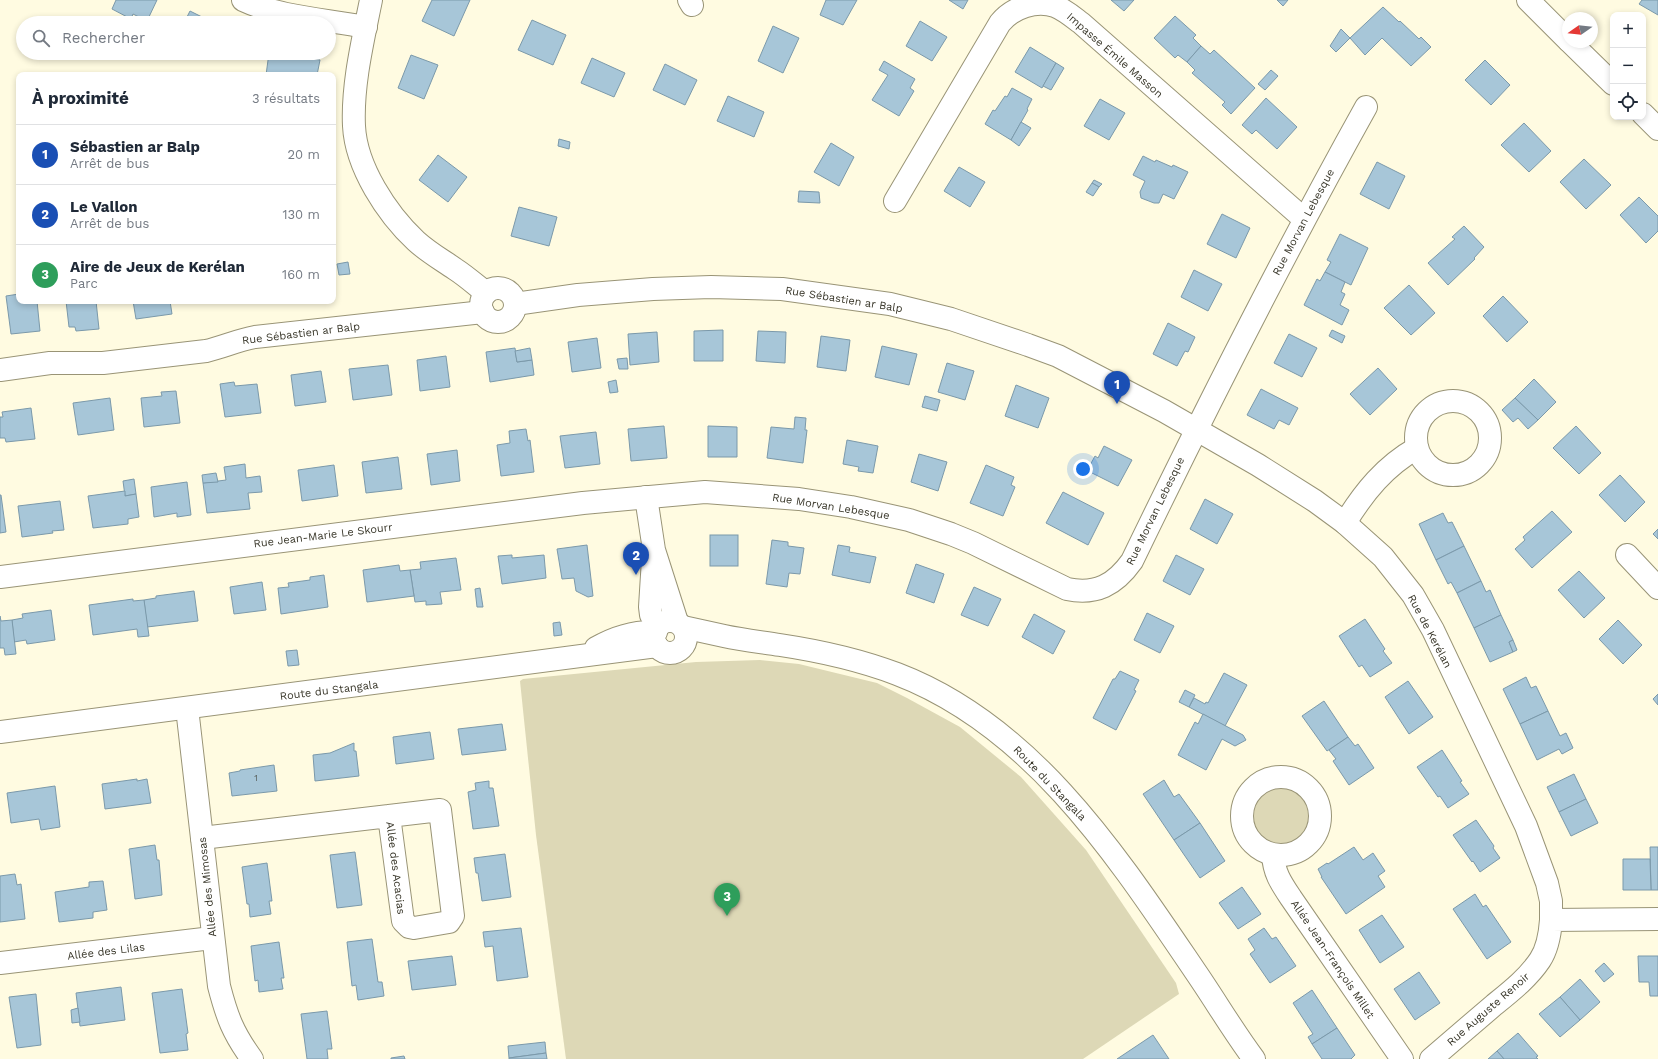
<!DOCTYPE html>
<html lang="fr">
<meta charset="utf-8">
<style>
body{margin:0;font-family:"Work Sans",sans-serif;background:#f2f2f3;color:#1f2937}
.controls{position:absolute;right:12px;top:12px;display:grid;overflow:hidden;border-radius:8px;box-shadow:0 2px 6px #0003}
.controls button{width:36px;height:36px;display:grid;place-items:center;padding:0;border:0;border-bottom:1px solid #e0e1e3;background:#fff;color:#1f2937;font:20px sans-serif}
.compass{position:absolute;left:1562px;top:12px;width:36px;height:36px;border-radius:50%;background:#fff;box-shadow:0 2px 6px #0003;rotate:256deg}
.you{position:absolute;left:1083px;top:469px;width:14px;height:14px;margin:-10px;border:3px solid #fff;border-radius:50%;background:#1a73e8;box-shadow:0 0 0 6px #1a73e833}
.badge{display:grid;place-items:center;width:26px;height:26px;border-radius:50%;background:#0b8043;color:#fff;font-size:13px;font-weight:700}
.pin{position:absolute;translate:-50% -33px;filter:drop-shadow(0 1px 2px #0008)}
.pin::after{content:'';position:absolute;top:21px;width:14px;height:12px;background:inherit;clip-path:polygon(0 0,100% 0,50% 100%)}
.list{margin:0;padding:0;list-style:none}
h2{display:flex;justify-content:space-between;align-items:center;height:52px;margin:0;padding:0 16px;font-size:17px}
h2 small{font-size:13px;font-weight:400;color:#747a83}
.list li{display:grid;grid-template-columns:26px 1fr auto;gap:12px;align-items:center;box-sizing:border-box;height:60px;padding:0 16px;border-top:1px solid #e0e1e3}
.list b{display:block;font-size:15px;white-space:nowrap}
.list p{margin:0;font-size:13px;white-space:nowrap;color:#747a83}
.list em{font-size:13px;font-style:normal;color:#747a83}
.icon{flex:none;width:22px;height:22px;fill:none;stroke:currentColor;stroke-width:2;stroke-linecap:round;stroke-linejoin:round}
.map{position:relative;flex:none;width:1658px;height:1059px;overflow:hidden}
.search{position:absolute;background:#fff;box-shadow:0 2px 6px #0003;left:16px;top:16px;width:320px;height:44px;display:flex;align-items:center;gap:10px;box-sizing:border-box;padding:0 14px;border-radius:22px;color:#747a83;font-size:15px}
.panel{position:absolute;background:#fff;box-shadow:0 2px 6px #0003;left:16px;top:72px;width:320px;height:232px;border-radius:8px}
.map>svg:first-child{display:block}
.green{fill:#ddd8b6}
.building{fill:#a7c6d8;stroke:#7b99aa}
.lines{fill:none;stroke-linecap:round;stroke-linejoin:round}
.street-casing{stroke:#999476;stroke-width:24}
.primary-casing{stroke:#999476;stroke-width:24}
.street{stroke:#fff;stroke-width:22}
.primary{stroke:#fff;stroke-width:22}
.labels{text-anchor:middle;stroke-width:3;stroke-linejoin:round;paint-order:stroke}
.number-label{font-size:9px;fill:#545a55}
.street-label{font-size:11px;fill:#383629;stroke:#fff}
</style>
<div class="map">
<svg width="1658" height="1059" viewBox="0 0 1658 1059">
<rect width="100%" height="100%" fill="#fffbe1"/>
<g class="green">
<polygon points="760,660 799,664 877,683 907,698 960,727 1021,777 1086,850 1176,983 1179,994 1083,1059 566,1059 536,835 520,681 523,679 696,662"/>
<circle cx="1281" cy="816" r="30"/>
</g>
<g class="building">
<polygon points="116,0 157,0 147,21 133,14 131,19 112,9"/>
<polygon points="432,0 470,0 454,36 422,21"/>
<polygon points="826,0 857,0 843,25 820,15"/>
<polygon points="949,0 968,0 963,9"/>
<polygon points="1111,0 1134,0 1124,11"/>
<polygon points="1277,0 1288,0 1283,6"/>
<polygon points="1642,0 1658,0 1658,15 1639,4"/>
<polygon points="1383,7 1399,22 1400,21 1419,39 1421,37 1431,47 1411,66 1382,38 1365,55 1350,38"/>
<polygon points="190,11 214,23 184,23"/>
<polygon points="1175,16 1196,35 1193,38 1201,46 1187,62 1178,55 1175,58 1154,38"/>
<polygon points="532,20 566,35 553,65 518,50"/>
<polygon points="920,21 947,37 932,61 906,46"/>
<polygon points="773,26 799,38 783,73 758,61"/>
<polygon points="1341,29 1350,38 1336,52 1330,46"/>
<polygon points="1201,46 1210,54 1214,50 1255,88 1231,114 1222,105 1225,102 1192,73 1195,70 1187,62"/>
<polygon points="1030,47 1056,63 1042,88 1015,72"/>
<polygon points="269,53 279,53 320,60 317,75 266,75"/>
<polygon points="411,55 438,65 424,99 398,88"/>
<polygon points="592,58 625,73 614,97 581,83"/>
<polygon points="1485,60 1510,85 1491,105 1465,80"/>
<polygon points="884,61 915,79 910,88 914,91 899,116 872,100 888,75 879,70"/>
<polygon points="1056,63 1064,68 1051,90 1043,86"/>
<polygon points="665,64 697,80 685,105 653,90"/>
<polygon points="1271,70 1278,76 1265,90 1258,84"/>
<polygon points="1012,88 1032,99 1027,109 1028,110 1011,140 985,124 993,110 995,111 1005,96 1007,97"/>
<polygon points="728,96 764,112 754,137 717,121"/>
<polygon points="1266,98 1297,127 1277,149 1256,130 1252,134 1242,125"/>
<polygon points="1100,99 1125,113 1109,140 1084,126"/>
<polygon points="1021,122 1031,128 1019,146 1011,140"/>
<polygon points="1524,123 1551,151 1529,172 1501,145"/>
<polygon points="559,139 570,142 569,149 558,146"/>
<polygon points="831,143 854,157 839,186 814,172"/>
<polygon points="438,155 467,177 448,202 419,180"/>
<polygon points="1143,156 1155,162 1156,160 1172,167 1173,165 1188,172 1174,199 1163,194 1159,203 1154,203 1141,198 1140,192 1145,181 1133,175"/>
<polygon points="1584,159 1611,185 1586,209 1560,182"/>
<polygon points="1377,162 1405,176 1389,209 1360,194"/>
<polygon points="959,167 985,182 970,207 944,191"/>
<polygon points="1094,180 1102,184 1099,187 1092,183"/>
<polygon points="1092,183 1099,187 1093,196 1086,192"/>
<polygon points="799,191 819,192 820,203 798,202"/>
<polygon points="1639,197 1658,216 1658,231 1646,243 1620,215"/>
<polygon points="519,207 557,217 549,246 511,236"/>
<polygon points="1222,214 1250,228 1236,258 1207,244"/>
<polygon points="1464,226 1484,247 1474,258 1475,259 1448,285 1428,263 1455,239 1452,237"/>
<polygon points="1340,234 1368,248 1351,285 1325,272 1331,262 1327,260"/>
<polygon points="348,262 350,274 339,275 337,264"/>
<polygon points="1194,270 1222,284 1208,311 1181,297"/>
<polygon points="1325,272 1345,282 1341,292 1345,294 1340,305 1349,310 1342,325 1304,305 1317,279 1320,281"/>
<polygon points="1409,285 1435,313 1411,335 1384,308"/>
<polygon points="19,294 19,301 24,302 37,301 40,331 11,334 6,296"/>
<polygon points="1503,296 1528,322 1507,342 1483,316"/>
<polygon points="66,301 96,301 99,329 76,331 75,327 69,327"/>
<polygon points="133,301 170,301 172,314 136,319"/>
<polygon points="1168,323 1195,337 1188,352 1185,351 1177,366 1153,354"/>
<polygon points="723,330 723,361 694,361 694,331"/>
<polygon points="1332,330 1345,336 1342,343 1329,336"/>
<polygon points="758,331 786,332 785,363 756,361"/>
<polygon points="657,332 659,362 630,365 628,334"/>
<polygon points="1289,334 1317,348 1302,377 1274,363"/>
<polygon points="821,336 850,340 846,371 817,367"/>
<polygon points="597,338 601,368 572,372 568,342"/>
<polygon points="882,346 917,354 909,385 875,377"/>
<polygon points="515,348 517,362 532,360 534,375 490,382 486,352"/>
<polygon points="530,348 532,360 517,362 515,351"/>
<polygon points="446,356 450,387 420,391 417,360"/>
<polygon points="627,358 628,369 619,369 617,359"/>
<polygon points="947,363 974,371 965,400 938,392"/>
<polygon points="388,365 392,395 353,400 349,369"/>
<polygon points="1378,368 1397,389 1370,415 1350,394"/>
<polygon points="321,371 326,402 295,406 291,375"/>
<polygon points="1534,379 1556,402 1538,420 1515,398"/>
<polygon points="616,380 618,392 610,393 608,382"/>
<polygon points="234,382 235,386 257,384 261,413 225,417 220,384"/>
<polygon points="1016,385 1049,398 1038,428 1005,416"/>
<polygon points="1261,389 1298,408 1289,425 1279,420 1274,429 1247,415"/>
<polygon points="176,391 180,423 144,427 141,398 162,396 161,392"/>
<polygon points="925,396 940,400 937,411 922,407"/>
<polygon points="110,398 114,430 78,435 73,403"/>
<polygon points="1515,398 1538,420 1528,429 1518,418 1513,422 1502,410"/>
<polygon points="31,408 35,439 6,442 5,438 0,438 0,417 3,417 2,412"/>
<polygon points="795,417 806,418 805,430 807,430 803,463 767,458 771,427 794,429"/>
<polygon points="664,426 667,458 631,461 628,429"/>
<polygon points="708,426 737,427 737,457 708,457"/>
<polygon points="1576,426 1601,453 1579,474 1553,448"/>
<polygon points="526,429 528,441 530,440 534,472 501,476 497,445 510,443 509,431"/>
<polygon points="596,432 600,464 565,468 560,436"/>
<polygon points="847,440 878,446 873,473 858,471 859,467 843,464"/>
<polygon points="1104,446 1132,460 1118,486 1090,472 1092,468 1089,467 1095,456 1098,458"/>
<polygon points="457,450 460,481 431,485 427,454"/>
<polygon points="919,454 947,462 938,491 911,482"/>
<polygon points="398,457 402,489 366,493 362,462"/>
<polygon points="245,464 246,478 260,476 262,492 248,493 250,509 207,513 203,483 226,480 224,467"/>
<polygon points="334,465 338,496 302,501 298,470"/>
<polygon points="986,465 1014,477 1011,485 1015,487 1003,516 970,503"/>
<polygon points="216,473 218,482 203,483 202,475"/>
<polygon points="1620,475 1645,502 1625,522 1599,495"/>
<polygon points="134,479 136,494 125,496 123,481"/>
<polygon points="187,482 191,515 177,517 177,513 154,517 151,487"/>
<polygon points="125,491 125,496 136,494 139,517 128,519 128,524 93,528 88,496"/>
<polygon points="1063,492 1104,513 1088,545 1046,523"/>
<polygon points="0,495 1,495 6,532 0,533"/>
<polygon points="1205,499 1233,514 1217,544 1190,529"/>
<polygon points="60,501 64,530 52,531 53,533 22,537 18,506"/>
<polygon points="1552,511 1572,532 1532,568 1515,549 1525,540 1523,537"/>
<polygon points="1443,513 1448,523 1452,522 1464,546 1436,560 1419,524"/>
<polygon points="1658,529 1658,539 1653,534"/>
<rect x="710" y="535" width="28" height="31"/>
<polygon points="772,540 788,542 788,546 804,548 800,574 789,573 787,587 766,584"/>
<polygon points="587,545 593,596 588,597 576,591 574,578 562,579 557,549"/>
<polygon points="838,545 850,547 849,552 876,557 870,583 832,575"/>
<polygon points="1464,546 1481,581 1457,593 1451,582 1448,584 1436,560"/>
<polygon points="512,555 512,558 544,555 546,578 502,584 498,556"/>
<polygon points="1176,555 1204,569 1190,595 1163,581"/>
<polygon points="456,558 461,590 440,592 442,604 426,605 426,601 415,602 410,570 421,569 420,562"/>
<polygon points="916,564 944,574 934,603 906,593"/>
<polygon points="399,565 400,571 410,570 414,596 367,602 363,570"/>
<polygon points="1579,571 1605,598 1584,618 1558,590"/>
<polygon points="324,575 328,607 281,614 278,588 289,587 288,583 310,580 310,577"/>
<polygon points="1481,581 1486,592 1490,590 1501,615 1474,628 1457,593"/>
<polygon points="262,582 266,610 234,614 230,587"/>
<polygon points="974,587 1001,599 988,626 961,615"/>
<polygon points="480,588 483,607 477,607 475,589"/>
<polygon points="194,591 198,621 147,627 144,600 156,598 156,596"/>
<polygon points="133,599 133,601 144,600 149,636 138,637 137,629 93,635 89,605"/>
<polygon points="51,610 55,640 27,644 26,640 14,642 12,620 23,618 22,614"/>
<polygon points="1147,613 1174,626 1160,653 1134,640"/>
<polygon points="1034,614 1065,631 1053,654 1022,637"/>
<polygon points="1501,615 1513,640 1509,642 1513,652 1490,662 1474,628"/>
<polygon points="0,616 1,621 12,620 16,654 5,655 4,648 0,648"/>
<polygon points="1365,619 1385,649 1383,651 1392,663 1370,677 1362,665 1359,667 1339,636"/>
<polygon points="1618,620 1642,645 1623,664 1599,639"/>
<polygon points="560,622 562,635 554,636 553,623"/>
<polygon points="1513,640 1517,650 1513,652 1509,642"/>
<polygon points="297,650 299,665 288,666 286,651"/>
<polygon points="1120,671 1139,680 1134,690 1136,691 1116,730 1093,718 1113,679 1115,679"/>
<polygon points="1224,673 1247,685 1225,726 1189,707 1194,698 1205,704 1206,702 1208,703"/>
<polygon points="1526,677 1531,688 1536,686 1548,711 1520,724 1503,689"/>
<polygon points="1408,681 1433,717 1409,734 1385,697"/>
<polygon points="1185,690 1195,695 1189,707 1179,702"/>
<polygon points="1658,694 1658,705 1653,699"/>
<polygon points="1324,701 1348,737 1327,751 1302,716"/>
<polygon points="1548,711 1560,736 1566,733 1573,748 1562,754 1559,749 1537,760 1520,724"/>
<polygon points="1203,714 1243,735 1246,740 1235,746 1222,739 1206,770 1178,755 1195,722 1198,724"/>
<polygon points="502,724 506,750 462,755 458,729"/>
<polygon points="430,732 434,759 396,764 393,737"/>
<polygon points="1348,737 1355,746 1358,744 1374,768 1349,785 1333,761 1336,759 1329,750"/>
<polygon points="354,743 354,751 356,751 359,776 315,781 313,755 330,753"/>
<polygon points="1442,750 1462,781 1460,782 1469,794 1448,808 1440,796 1438,797 1417,767"/>
<polygon points="274,765 277,791 232,796 229,773 240,771 240,770"/>
<polygon points="1574,774 1586,799 1559,812 1547,787"/>
<polygon points="137,779 137,781 147,779 151,803 105,809 102,784"/>
<polygon points="1164,780 1174,797 1179,794 1200,823 1174,840 1143,794"/>
<polygon points="489,781 489,788 493,788 499,826 473,829 468,792 476,790 475,783"/>
<polygon points="55,786 60,827 41,830 39,819 11,823 7,793"/>
<polygon points="1586,799 1598,823 1571,836 1559,812"/>
<polygon points="1476,820 1494,846 1493,848 1500,858 1480,872 1473,861 1472,862 1453,835"/>
<polygon points="1200,823 1225,861 1200,878 1174,840"/>
<polygon points="155,845 157,860 159,860 162,895 135,899 129,849"/>
<polygon points="1354,847 1363,860 1373,853 1385,871 1378,876 1385,887 1346,914 1321,877 1322,877 1318,869 1327,863 1328,864"/>
<polygon points="1650,847 1658,847 1658,890 1651,890"/>
<polygon points="355,852 362,905 337,908 330,855"/>
<polygon points="505,854 511,897 482,901 478,873 476,873 474,858"/>
<polygon points="1623,859 1650,859 1651,890 1623,890"/>
<polygon points="267,863 272,901 269,901 271,914 250,917 249,904 247,904 242,867"/>
<polygon points="15,874 17,885 21,884 25,919 0,922 0,876"/>
<polygon points="103,881 107,910 93,912 93,918 59,922 55,892 89,887 89,882"/>
<polygon points="1242,887 1261,914 1238,929 1219,903"/>
<polygon points="1475,894 1483,907 1486,905 1511,942 1487,959 1453,909"/>
<polygon points="1382,915 1404,947 1380,963 1359,930"/>
<polygon points="521,928 528,977 497,981 493,946 485,947 483,932"/>
<polygon points="1264,928 1272,939 1276,937 1296,966 1270,983 1250,954 1255,950 1248,939"/>
<polygon points="372,939 378,982 382,982 384,996 358,1000 356,985 352,986 347,942"/>
<polygon points="279,942 284,978 281,978 283,989 259,992 258,980 255,981 251,946"/>
<polygon points="452,956 456,985 412,990 408,961"/>
<polygon points="1638,956 1658,956 1658,996 1650,996 1649,982 1639,982"/>
<polygon points="1604,963 1614,974 1604,982 1595,971"/>
<polygon points="1419,972 1440,1003 1415,1020 1394,989"/>
<polygon points="1580,979 1600,1002 1580,1020 1560,997"/>
<polygon points="121,987 125,1020 80,1026 76,993"/>
<polygon points="182,989 188,1033 186,1034 188,1050 160,1053 152,993"/>
<polygon points="1312,990 1337,1028 1312,1044 1308,1037 1313,1034 1293,1003"/>
<polygon points="36,994 41,1045 17,1048 9,997"/>
<polygon points="1560,997 1580,1020 1560,1037 1539,1014"/>
<polygon points="78,1008 80,1022 72,1023 71,1010"/>
<polygon points="327,1011 332,1049 327,1049 328,1059 307,1059 301,1014"/>
<polygon points="1337,1028 1355,1055 1351,1059 1322,1059 1312,1044"/>
<polygon points="1518,1033 1538,1056 1536,1057 1538,1059 1504,1059 1497,1051"/>
<polygon points="1153,1035 1169,1059 1117,1059"/>
<polygon points="545,1042 546,1053 509,1058 508,1046"/>
<polygon points="1497,1051 1504,1059 1488,1059"/>
<polygon points="546,1053 547,1059 509,1059 509,1058"/>
<polygon points="404,1056 405,1059 391,1059 391,1058"/>
</g>
<g class="lines">
<g class="street-casing">
<g id="street">
<path d="M 243,0 C 282,18 324,19 366,27"/>
<path d="M 371,0 C 363,40 352,85 354,126 C 356,167 387,214 416,241 C 428,252 442,260 455,269 C 466,276 476,285 486,293"/>
<polyline points="689,0 692,5"/>
<path d="M 895,201 L 1000,23 C 1013,7 1036,0 1055,6 C 1065,10 1073,17 1081,23 L 1304,219"/>
<circle cx="498" cy="305" r="17"/>
<polyline points="515,304 578,295 653,289 711,287 782,289 890,304 951,319 1028,345 1058,356 1164,411 1258,465 1315,501 1345,523 1383,557 1413,595 1433,630 1526,826 1547,883 1551,901 1551,920"/>
<path d="M 0,370 L 50,363 L 103,363 L 206,351 C 223,347 238,340 255,337 L 483,312"/>
<circle cx="1453" cy="438" r="37"/>
<polyline points="646,497 654,550 677,622"/>
<path d="M 1345,523 C 1364,492 1385,466 1417,448"/>
<polyline points="1627,555 1658,588"/>
<polyline points="653,559 650,607 651,615 658,627"/>
<path d="M 0,577 L 583,503 L 705,492 L 799,499 L 851,507 L 909,520 L 951,534 L 973,543 L 1067,589 C 1096,595 1115,585 1132,561 C 1206,408 1283,256 1366,107"/>
<circle cx="670" cy="637" r="16"/>
<path d="M 683,627 C 697,630 710,633 724,636 C 742,640 761,642 780,645 C 820,651 860,660 897,674 C 1033,726 1117,856 1195,971 C 1215,1000 1233,1031 1254,1059"/>
<path d="M 596,648 C 615,637 633,631 656,632"/>
<path d="M 187,708 L 219,986 C 227,1017 233,1033 252,1059"/>
<polyline points="0,732 657,646"/>
<circle cx="1281" cy="816" r="39"/>
<polyline points="202,838 440,810 453,916 449,922 414,928 409,927 403,921 389,816"/>
<path d="M 1273,855 C 1274,873 1281,883 1291,898 L 1402,1059"/>
<polyline points="0,963 212,938"/>
<path d="M 1431,1059 C 1452,1041 1473,1023 1494,1005 C 1510,992 1528,978 1540,960 C 1548,948 1550,934 1551,920 L 1658,919"/>
</g>
</g>
<g class="primary-casing">
<g id="primary">
<polyline points="1528,0 1568,40"/>
<polyline points="1570,42 1613,84"/>
<polyline points="1643,114 1658,129"/>
</g>
</g>
<use href="#street" class="street"/>
<use href="#primary" class="primary"/>
</g>
<g class="labels">
<g class="number-label">
<text x="256" y="781">1</text>
</g>
<g class="street-label">
<text transform="translate(1115 55) rotate(41)" y="4">Impasse Émile Masson</text>
<text transform="translate(1303 222) rotate(-62)" y="4">Rue Morvan Lebesque</text>
<text transform="translate(844 299) rotate(9)" y="4">Rue Sébastien ar Balp</text>
<text transform="translate(301 333) rotate(-7)" y="4">Rue Sébastien ar Balp</text>
<text transform="translate(831 506) rotate(9)" y="4">Rue Morvan Lebesque</text>
<text transform="translate(1155 511) rotate(-64)" y="4">Rue Morvan Lebesque</text>
<text transform="translate(323 535) rotate(-7)" y="4">Rue Jean-Marie Le Skourr</text>
<text transform="translate(1430 631) rotate(62)" y="4">Rue de Kerélan</text>
<text transform="translate(329 690) rotate(-7)" y="4">Route du Stangala</text>
<text transform="translate(1050 783) rotate(46)" y="4">Route du Stangala</text>
<text transform="translate(396 868) rotate(83)" y="4">Allée des Acacias</text>
<text transform="translate(207 887) rotate(-96)" y="4">Allée des Mimosas</text>
<text transform="translate(106 951) rotate(-7)" y="4">Allée des Lilas</text>
<text transform="translate(1333 959) rotate(56)" y="4">Allée Jean-François Millet</text>
<text transform="translate(1488 1009) rotate(-41)" y="4">Rue Auguste Renoir</text>
</g>
</g>
</svg>
<div class="controls">
<button>+</button>
<button>−</button>
<button><svg class="icon" aria-label="locate" viewBox="0 0 24 24"><circle cx="12" cy="12" r="6"/><path d="M12 2v4M12 18v4M2 12h4M18 12h4"/></svg></button>
</div>
<svg class="compass" viewBox="-18 -18 36 36"><path d="M0-13l5 13h-10z" fill="#e53935"/><path d="M0 13l5-13h-10z" fill="#747a83"/></svg>
<div class="you"></div>
<div class="pin badge" style="left:1117px;top:404px;background:#1a4fb4">1</div>
<div class="pin badge" style="left:636px;top:575px;background:#1a4fb4">2</div>
<div class="pin badge" style="left:727px;top:916px;background:#2e9e5b">3</div>
<div class="search"><svg class="icon" aria-label="search" viewBox="0 0 24 24"><circle cx="10" cy="10" r="6"/><path d="M15 15l6 6"/></svg>Rechercher</div>
<section class="panel">
<h2>À proximité<small>3 résultats</small></h2>
<ul class="list">
<li><span class="badge" style="background:#1a4fb4">1</span><div><b>Sébastien ar Balp</b><p>Arrêt de bus</p></div><em>20 m</em></li>
<li><span class="badge" style="background:#1a4fb4">2</span><div><b>Le Vallon</b><p>Arrêt de bus</p></div><em>130 m</em></li>
<li><span class="badge" style="background:#2e9e5b">3</span><div><b>Aire de Jeux de Kerélan</b><p>Parc</p></div><em>160 m</em></li>
</ul>
</section>
</div>
